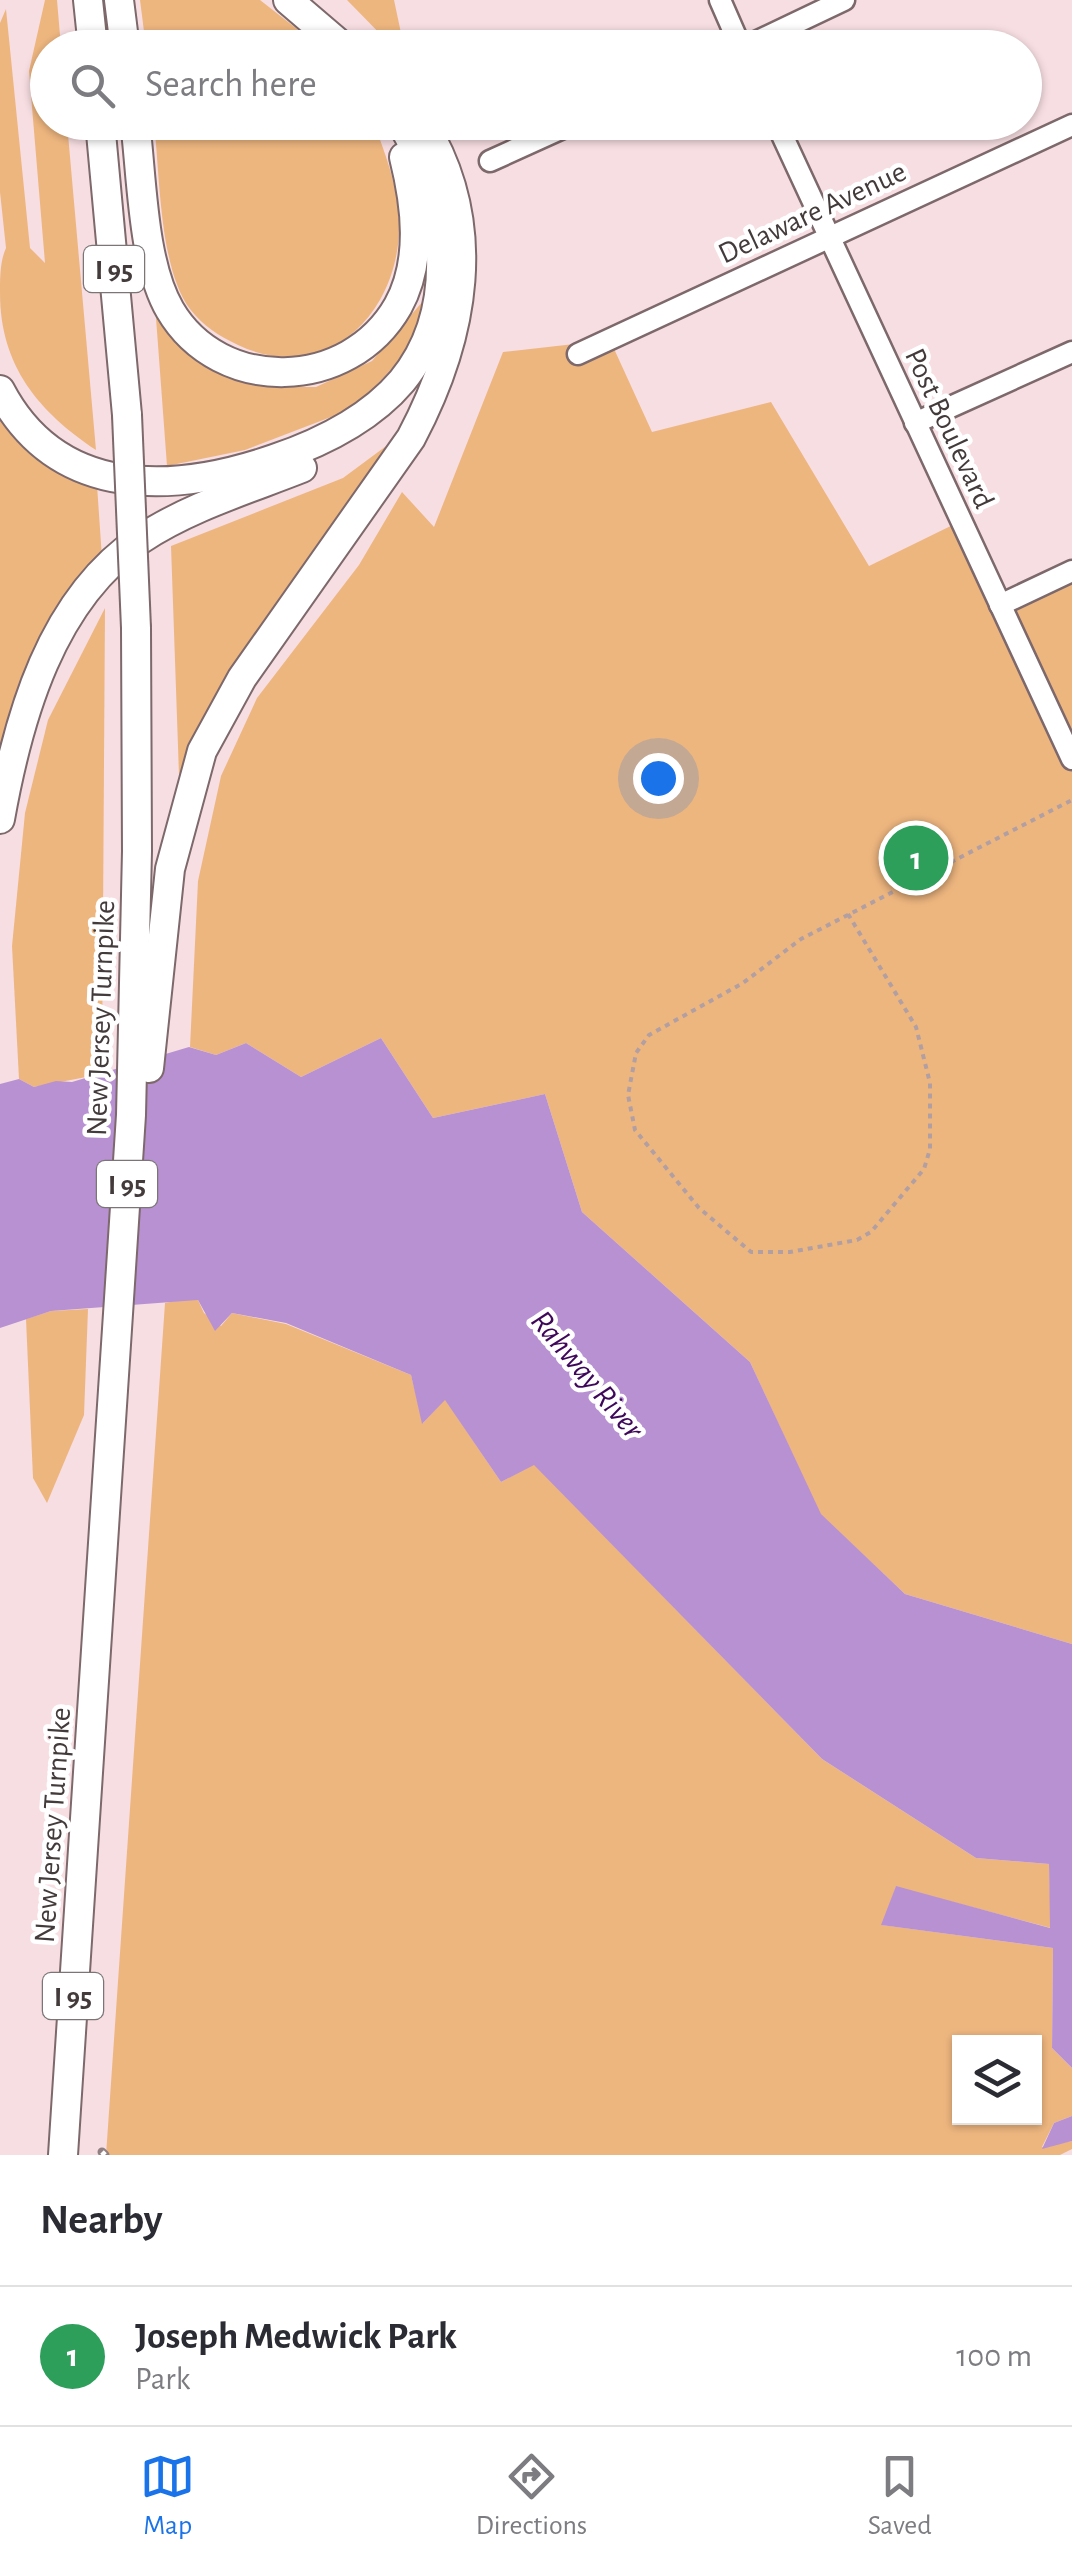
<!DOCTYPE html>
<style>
body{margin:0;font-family:"Alegreya Sans",sans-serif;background:#f7f7f7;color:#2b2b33}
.controls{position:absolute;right:30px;bottom:30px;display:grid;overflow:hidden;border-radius:0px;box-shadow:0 2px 8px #0004}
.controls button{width:90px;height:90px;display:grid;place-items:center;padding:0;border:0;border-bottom:2px solid #e1e1e2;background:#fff;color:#2b2b33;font:50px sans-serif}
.you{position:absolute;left:658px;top:778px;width:35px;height:35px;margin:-25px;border:8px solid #fff;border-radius:50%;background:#1a73e8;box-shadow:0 0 0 15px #1a73e833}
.badge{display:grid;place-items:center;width:65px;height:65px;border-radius:50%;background:#1a73e8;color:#fff;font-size:32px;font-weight:700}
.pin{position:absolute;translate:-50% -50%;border:5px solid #fff;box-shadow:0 2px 10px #0006}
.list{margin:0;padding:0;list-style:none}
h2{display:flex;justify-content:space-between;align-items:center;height:130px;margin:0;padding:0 40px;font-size:42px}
h2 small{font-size:32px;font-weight:400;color:#7c7c81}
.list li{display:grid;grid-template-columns:65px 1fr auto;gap:30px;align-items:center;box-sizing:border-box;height:140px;padding:0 40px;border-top:2px solid #e1e1e2}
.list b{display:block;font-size:38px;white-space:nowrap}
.list p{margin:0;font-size:32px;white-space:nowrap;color:#7c7c81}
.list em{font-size:32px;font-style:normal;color:#7c7c81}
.icon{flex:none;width:55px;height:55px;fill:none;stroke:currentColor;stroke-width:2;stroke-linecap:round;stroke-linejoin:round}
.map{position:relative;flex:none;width:1072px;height:2155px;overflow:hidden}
.search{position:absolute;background:#fff;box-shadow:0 2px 8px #0004;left:30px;right:30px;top:30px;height:110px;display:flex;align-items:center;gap:25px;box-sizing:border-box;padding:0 35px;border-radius:55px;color:#7c7c81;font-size:38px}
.sheet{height:270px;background:#fff}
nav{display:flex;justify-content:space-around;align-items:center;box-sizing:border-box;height:140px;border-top:2px solid #e1e1e2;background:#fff;font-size:28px;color:#7c7c81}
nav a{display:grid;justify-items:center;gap:5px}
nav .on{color:#1a73e8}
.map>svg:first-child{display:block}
.green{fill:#eeb67f;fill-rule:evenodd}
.water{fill:#b891d3}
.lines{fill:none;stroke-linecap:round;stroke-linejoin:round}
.minor-casing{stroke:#7d686b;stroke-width:25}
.highway-casing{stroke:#7d686b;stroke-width:32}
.path{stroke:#b29fa2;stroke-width:4;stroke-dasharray:5 5;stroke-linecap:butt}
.minor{stroke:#fff;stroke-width:20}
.highway{stroke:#fff;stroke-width:28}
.rail-casing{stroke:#908083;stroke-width:9}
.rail{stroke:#fff;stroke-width:5;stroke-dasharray:15;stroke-linecap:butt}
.highway-bridge-casing{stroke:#7d686b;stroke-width:32;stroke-linecap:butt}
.highway-bridge{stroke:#fff;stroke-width:28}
.labels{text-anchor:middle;stroke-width:9;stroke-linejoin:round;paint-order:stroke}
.shield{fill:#fff;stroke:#7b7576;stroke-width:2.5}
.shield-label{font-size:28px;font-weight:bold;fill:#433a3b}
.street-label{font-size:30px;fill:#433a3b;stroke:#fff}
.water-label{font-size:32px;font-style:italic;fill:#3f0759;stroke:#fff}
</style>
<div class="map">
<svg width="1072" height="2155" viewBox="0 0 1072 2155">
<rect width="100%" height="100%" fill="#f7dee2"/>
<g class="green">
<path d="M 45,0 L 57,0 L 61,47 L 48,48 L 48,122 L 67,123 L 96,450 C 39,412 0,366 0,293 C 0,278 0,261 6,248 L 0,192 L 0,23 L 6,9 L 30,248 L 45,263 L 29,71 Z"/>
<polygon points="140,0 260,0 320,47 146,47"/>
<polygon points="347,0 394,0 401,33 416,47 393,47"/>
<path d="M 154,123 L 374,123 C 387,159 401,194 399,234 C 394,320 322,385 238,345 C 219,336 203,326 190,309 C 159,268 160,173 154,123 Z"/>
<polygon points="423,301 412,346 357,407 245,450 167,466 156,318 264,387 316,387 372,361"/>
<polygon points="610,340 652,432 771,402 869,566 967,518 1009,612 1072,583 1072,1644 905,1594 820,1514 750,1362 582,1212 545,1094 433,1118 381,1038 301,1077 246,1043 216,1055 190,1047 198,881 221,776 257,698 359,565 402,492 434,527 503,352"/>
<path d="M 0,406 C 20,449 52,473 97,485 L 102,558 L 0,756 Z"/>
<polygon points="397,438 204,731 179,775 171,546 343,478"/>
<polygon points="105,608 102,1074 34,1087 19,1079 12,946 25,813 48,720"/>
<path d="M 186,1299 L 198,1300 L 204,1313 L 221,1326 L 232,1313 L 286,1324 L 411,1375 L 423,1423 L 445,1399 L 501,1482 L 534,1464 L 822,1759 L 976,1858 L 1049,1864 L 1051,1928 L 896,1887 L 882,1925 L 1053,1948 L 1052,2048 L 1072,2068 L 1072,2116 L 1054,2123 L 1042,2147 L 1072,2141 L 1072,2149 L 1060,2155 L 106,2155 L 165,1303 ZM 960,2042 L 1034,2042 L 1034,2118 L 960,2118 Z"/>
<polygon points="88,1309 84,1415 47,1503 33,1478 26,1319 51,1311"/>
</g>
<g class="water">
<polygon points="381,1038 433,1118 545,1094 582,1212 750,1362 821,1514 905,1594 1072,1644 1072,2068 1052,2048 1053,1948 881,1925 896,1886 1050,1928 1049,1864 976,1858 822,1759 534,1465 501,1482 445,1400 422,1424 411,1375 286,1323 232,1313 215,1331 198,1300 51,1311 0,1328 0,1084 19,1079 34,1087 56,1081 72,1082 189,1047 216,1055 246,1043 301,1077"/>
<polygon points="1072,2116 1072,2141 1042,2149 1054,2123"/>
</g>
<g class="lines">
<g class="minor-casing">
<g id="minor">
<polyline points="720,0 741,48"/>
<polyline points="743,48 844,0"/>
<polyline points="776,122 1072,759"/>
<polyline points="490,161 576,122"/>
<polyline points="578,354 1072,125"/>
<polyline points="915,423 1072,352"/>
<polyline points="1000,605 1072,571"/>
</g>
</g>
<g class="highway-casing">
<g id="highway">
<polyline points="88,0 93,48"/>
<polyline points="119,0 125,48"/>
<polyline points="288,0 344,48"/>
<polyline points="100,122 127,415"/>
<path d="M 135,122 C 142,177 142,262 170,310 C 220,395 349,392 398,306 C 423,261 416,205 404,157"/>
<path d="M 0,390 C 57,499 172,494 274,459 C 321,443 369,420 402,381 C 462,308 446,197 401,122"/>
<path d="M 0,819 C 18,718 51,599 141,539 C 189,507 249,489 302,468"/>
<path d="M 149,1068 L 170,869 L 202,751 L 242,678 L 411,438 C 464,338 486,224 422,122"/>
<polyline points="63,2155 131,1115 137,851 136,628"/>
</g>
</g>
<polyline class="path" points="848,914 916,1027 930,1083 930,1149 924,1169 871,1232 857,1240 790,1252 751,1252 699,1208 635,1130 628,1095 636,1053 649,1035 743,983 801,939 1072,800"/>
<use href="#minor" class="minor"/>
<use href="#highway" class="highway"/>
<g class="rail-casing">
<polyline id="rail" points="102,2152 105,2155"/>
</g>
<use href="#rail" class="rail"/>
<g class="highway-bridge-casing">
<polyline id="highway-bridge" points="127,415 136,628"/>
</g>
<use href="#highway-bridge" class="highway-bridge"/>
</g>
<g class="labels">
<g class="shield">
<rect x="84" y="246" width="60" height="46" rx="8"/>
<rect x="97" y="1161" width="60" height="46" rx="8"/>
<rect x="43" y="1973" width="60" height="46" rx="8"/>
</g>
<g class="shield-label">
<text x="114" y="279">I 95</text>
<text x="127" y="1194">I 95</text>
<text x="73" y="2006">I 95</text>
</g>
<g class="street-label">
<text transform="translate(812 212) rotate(-25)" y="10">Delaware Avenue</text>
<text transform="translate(950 428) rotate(65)" y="10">Post Boulevard</text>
<text transform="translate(100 1018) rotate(-88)" y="10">New Jersey Turnpike</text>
<text transform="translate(52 1825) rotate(-86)" y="10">New Jersey Turnpike</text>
</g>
<g class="water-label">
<text transform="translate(588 1374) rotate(50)" y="11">Rahway River</text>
</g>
</g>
</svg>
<div class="controls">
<button><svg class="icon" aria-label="layers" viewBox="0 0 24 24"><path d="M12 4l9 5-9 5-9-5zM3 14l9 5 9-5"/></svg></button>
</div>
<div class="you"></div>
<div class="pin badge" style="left:916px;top:858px;background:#2e9e5b">1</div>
<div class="search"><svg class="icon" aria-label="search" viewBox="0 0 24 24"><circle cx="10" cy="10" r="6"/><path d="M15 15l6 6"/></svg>Search here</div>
</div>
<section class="sheet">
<h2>Nearby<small></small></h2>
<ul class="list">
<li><span class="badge" style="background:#2e9e5b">1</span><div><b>Joseph Medwick Park</b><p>Park</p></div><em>100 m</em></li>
</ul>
</section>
<nav>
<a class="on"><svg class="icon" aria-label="map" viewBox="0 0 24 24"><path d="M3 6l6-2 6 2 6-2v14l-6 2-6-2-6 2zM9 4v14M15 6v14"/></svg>Map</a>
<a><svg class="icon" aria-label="directions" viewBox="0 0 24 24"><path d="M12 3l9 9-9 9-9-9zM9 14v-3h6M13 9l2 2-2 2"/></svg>Directions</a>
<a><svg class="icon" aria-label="saved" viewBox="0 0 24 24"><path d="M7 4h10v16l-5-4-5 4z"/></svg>Saved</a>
</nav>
